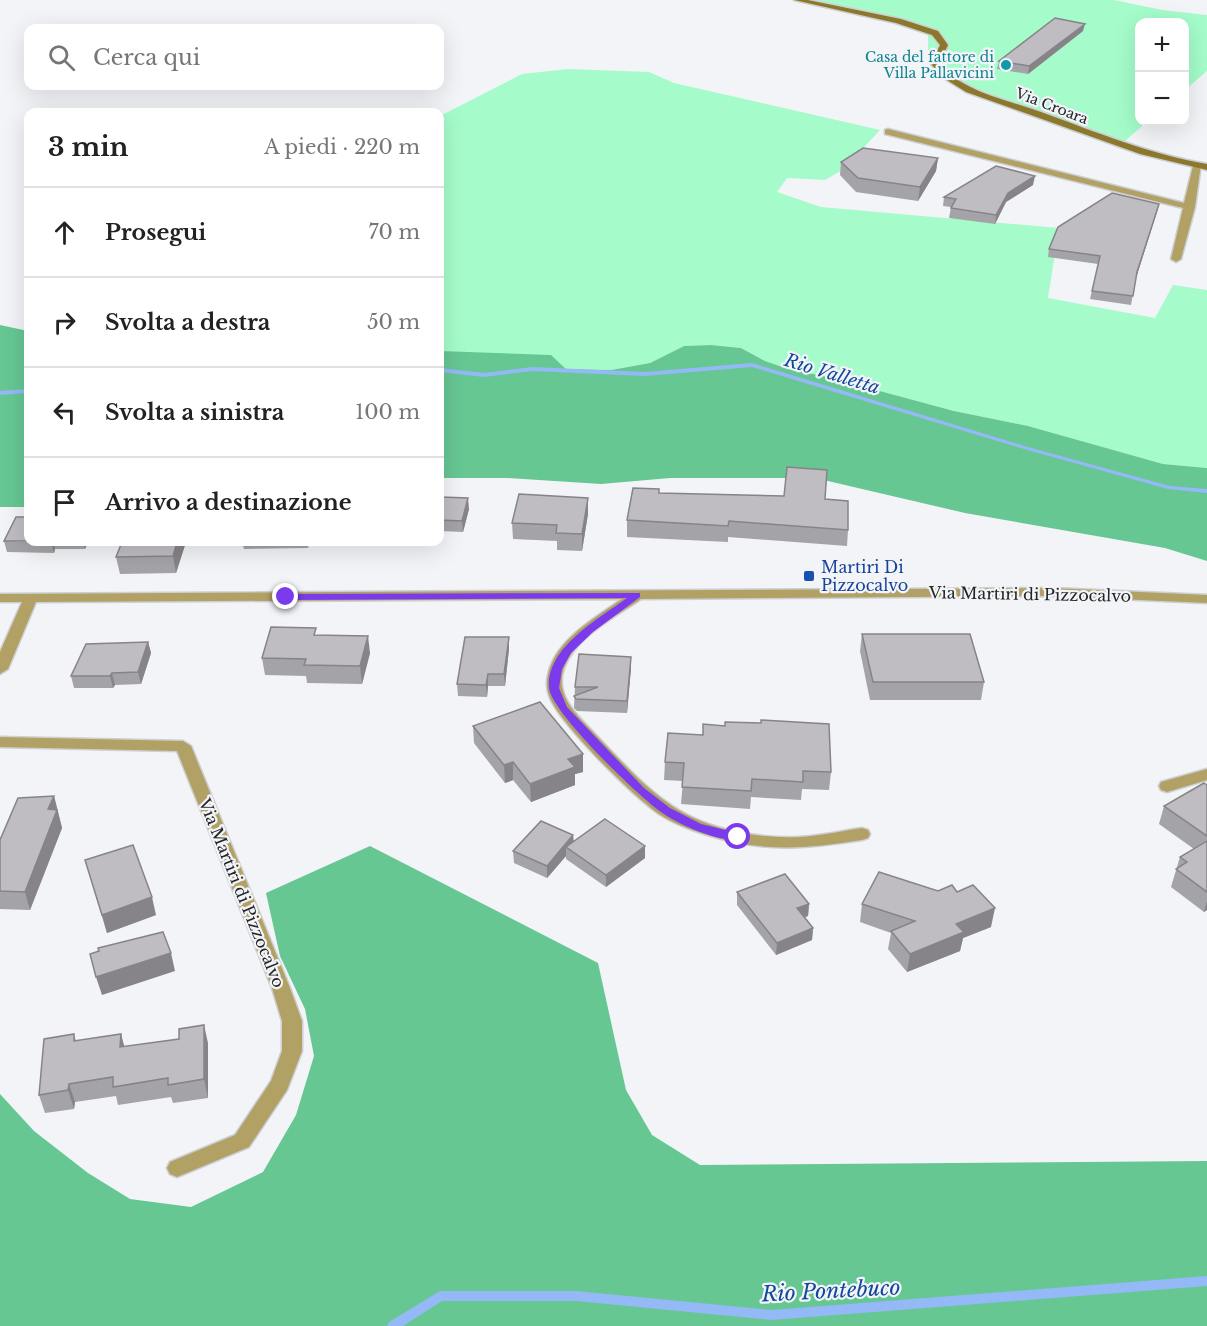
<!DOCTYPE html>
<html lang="it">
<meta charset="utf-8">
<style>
body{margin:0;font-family:"Libre Baskerville",serif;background:#f2f2f2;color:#222}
.controls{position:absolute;right:18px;top:18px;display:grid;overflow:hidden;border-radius:12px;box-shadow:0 6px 24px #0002}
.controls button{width:54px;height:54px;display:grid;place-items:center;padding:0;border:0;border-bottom:2px solid #e0e0e0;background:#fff;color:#222;font:30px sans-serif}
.stop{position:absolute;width:18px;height:18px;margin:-14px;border:4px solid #7c3aed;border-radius:50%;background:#fff}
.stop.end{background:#7c3aed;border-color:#fff;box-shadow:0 2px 6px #0008}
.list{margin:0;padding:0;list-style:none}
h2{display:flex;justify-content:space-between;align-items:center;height:78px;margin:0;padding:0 24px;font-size:26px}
h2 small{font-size:20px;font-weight:400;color:#767676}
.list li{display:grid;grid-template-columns:39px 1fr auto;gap:18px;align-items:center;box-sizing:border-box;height:90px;padding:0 24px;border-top:2px solid #e0e0e0}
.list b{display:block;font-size:22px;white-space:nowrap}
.list em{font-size:20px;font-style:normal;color:#767676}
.icon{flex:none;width:33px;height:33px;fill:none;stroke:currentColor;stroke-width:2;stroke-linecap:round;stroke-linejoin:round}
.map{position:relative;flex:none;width:1207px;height:1326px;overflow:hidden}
.search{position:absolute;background:#fff;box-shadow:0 6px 24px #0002;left:24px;top:24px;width:420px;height:66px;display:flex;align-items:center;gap:15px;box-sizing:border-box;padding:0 21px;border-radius:12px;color:#767676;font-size:22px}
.panel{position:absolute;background:#fff;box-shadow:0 6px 24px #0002;left:24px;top:108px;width:420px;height:438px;border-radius:12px}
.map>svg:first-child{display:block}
.green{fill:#a5fcca}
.forest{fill:#66c793}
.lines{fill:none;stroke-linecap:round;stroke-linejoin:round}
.stream{fill:#94b9f6;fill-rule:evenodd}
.street-casing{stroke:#cdcfd2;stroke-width:3}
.secondary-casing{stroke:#cdcfd2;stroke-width:3}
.street{fill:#b1a165;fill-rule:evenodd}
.secondary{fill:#8c782c;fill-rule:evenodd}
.wall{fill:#a4a3a7}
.shaded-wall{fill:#868488}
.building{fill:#bfbdc2;stroke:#868488;stroke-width:1.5}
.route{fill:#7c3aed}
.culture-dot{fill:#0f9aa8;stroke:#f2f4f8;stroke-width:2}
.transit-dot{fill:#1a4fb4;stroke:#f2f4f8;stroke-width:2}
.labels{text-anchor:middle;stroke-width:4.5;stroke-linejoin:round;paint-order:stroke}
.far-culture-label{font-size:14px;fill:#0d838f;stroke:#f2f4f8;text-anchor:end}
.far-street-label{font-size:14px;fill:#242526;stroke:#f2f4f8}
.transit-label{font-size:16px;fill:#164399;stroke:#f2f4f8;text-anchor:start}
.street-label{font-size:16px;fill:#242526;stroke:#f2f4f8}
.water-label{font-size:18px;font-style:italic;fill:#11489d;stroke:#f2f4f8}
.near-water-label{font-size:21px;font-style:italic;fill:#11489d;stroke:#f2f4f8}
</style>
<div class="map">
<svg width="1207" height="1326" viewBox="0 0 1207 1326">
<rect width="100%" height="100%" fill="#f2f4f8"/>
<g class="green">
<path d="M 813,0 L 1114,0 L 1162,10 L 1207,15 L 1207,71 L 1185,90 L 1184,22 L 1140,22 L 1140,122 L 1147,122 L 1119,146 L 938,73 L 928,53 L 928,35 C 892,16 854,8 813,0 Z"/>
<polygon points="568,69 649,72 674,83 880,130 844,169 825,180 787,178 777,192 821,207 1059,228 1048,298 1155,318 1173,285 1207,290 1207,468 1163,464 1028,426 954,411 828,377 788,369 765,361 741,348 711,345 684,346 650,363 611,370 566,369 440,351 440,116 522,74"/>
</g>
<g class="forest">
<polygon points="0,325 28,331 28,507 0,507"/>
<polygon points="711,345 741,348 765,361 788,369 828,377 954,411 1028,426 1163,464 1207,468 1207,561 1165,548 965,513 815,478 670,478 601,484 508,478 440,478 440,351 551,355 566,369 611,370 650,363 684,346"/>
<polygon points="370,846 598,963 626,1090 652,1135 700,1165 1207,1161 1207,1326 0,1326 0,1094 34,1131 88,1173 130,1199 191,1207 263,1172 296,1115 314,1056 305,1009 280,956 266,893"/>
</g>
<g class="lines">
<g class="stream">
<polygon points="752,363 1028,447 1170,486 1207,489 1207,493 1168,489 1024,449 752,367 645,376 532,371 484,377 440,372 440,368 484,373 532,367 645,372"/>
<polygon points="28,389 28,393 0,395 0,391"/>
<polygon points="1207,1276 1207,1286 772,1320 576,1301 442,1301 403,1326 387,1326 389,1322 440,1291 576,1291 772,1310"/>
</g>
<g class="street-casing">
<g id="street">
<polygon points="888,129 1184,203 1193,166 1201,164 1195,207 1181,259 1176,262 1171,259 1183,208 885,134 885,130"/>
<path d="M 1052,588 L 1207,595 L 1207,603 L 1052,596 L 641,599 C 615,617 576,636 564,668 C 554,696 578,716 595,734 C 618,758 641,784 668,803 C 703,829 756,839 799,837 C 820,836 841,831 862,828 L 868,830 L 870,834 L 868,838 L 862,840 C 803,849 763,853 704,834 C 688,829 673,823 659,814 C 633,796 562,726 550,698 C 547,691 546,683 548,675 C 555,640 595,618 622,599 L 36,602 L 8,669 L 0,674 L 0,652 L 22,602 L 0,602 L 0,594 Z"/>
<polygon points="0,737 183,741 191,746 290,988 302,1021 302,1051 287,1090 249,1147 177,1177 170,1174 167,1168 170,1162 235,1135 271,1081 282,1051 282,1021 272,988 177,751 0,747"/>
<polygon points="1207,769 1207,780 1167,792 1161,790 1159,786 1161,782"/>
</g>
</g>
<g class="secondary-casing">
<path id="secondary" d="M 794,0 L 808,0 L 901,19 L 938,31 L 948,45 L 939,64 C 966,93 1005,99 1041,112 C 1096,132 1149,154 1207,164 L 1207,170 L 1140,154 L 966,92 L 942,77 L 931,64 L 940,45 L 932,35 L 896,23 Z"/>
</g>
<use href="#street" class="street"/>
<use href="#secondary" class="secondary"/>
</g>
<g class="wall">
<polygon points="1083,31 1028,74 997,69 999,61"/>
<polygon points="938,158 936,171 918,201 856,192 840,175 841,162"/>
<polygon points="1033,185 1006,202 995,224 949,218 951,207 943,206 944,197"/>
<polygon points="1159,204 1136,278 1131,305 1090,299 1098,264 1048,257 1049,249"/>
<polygon points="659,493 825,499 848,530 847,546 728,537 728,542 627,537 627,520"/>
<polygon points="440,497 469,509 463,532 440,531"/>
<polygon points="588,498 588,514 582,551 557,550 557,541 513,539 512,523"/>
<polygon points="4,541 28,542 88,542 85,549 55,549 54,553 7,552"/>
<polygon points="186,542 176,573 120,574 116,557"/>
<polygon points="242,542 310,542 308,548 244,549"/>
<polygon points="862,634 984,682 981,700 870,700 860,651"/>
<polygon points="317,635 370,653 362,684 307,683 306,676 265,675 262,658"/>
<polygon points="148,642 151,653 141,684 115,685 113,688 74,688 71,676"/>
<polygon points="509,649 505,686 488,686 487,697 458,696 457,684"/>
<polygon points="631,668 627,713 577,711 574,708 575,687"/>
<polygon points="473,726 583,772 575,774 575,785 531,802 513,780 505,783 474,743"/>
<polygon points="665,762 831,772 829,790 802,789 801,800 751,797 750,809 681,804 683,781 664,780"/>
<polygon points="1207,785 1207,910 1204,912 1171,887 1180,857 1194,849 1159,824 1164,806"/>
<polygon points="54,796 62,828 30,910 0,909 0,840"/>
<polygon points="573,835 574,842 645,858 606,887 566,859 566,856 547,878 514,863 513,851"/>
<polygon points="85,860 156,915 107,933"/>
<polygon points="737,892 809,904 808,916 805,917 813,928 812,940 776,955 737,905"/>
<polygon points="862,904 991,927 963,938 960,951 907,972 888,949 891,933 860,922"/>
<polygon points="74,1034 76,1041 121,1034 124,1047 208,1043 208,1098 173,1103 171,1097 118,1105 116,1096 75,1102 74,1109 45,1113 39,1095"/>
</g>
<g class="shaded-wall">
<polygon points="1085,24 1083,31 1028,74 1029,66"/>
<polygon points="938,158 936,171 918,201 920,187"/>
<polygon points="1035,176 1033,185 1006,202 995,224 996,215 1008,193"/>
<polygon points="1159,204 1157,212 1135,281 1137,272"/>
<polygon points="468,498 469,509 463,532 462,521"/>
<polygon points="588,498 588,514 582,551 582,534"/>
<polygon points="51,542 54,542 55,549 54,553"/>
<polygon points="83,542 88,542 85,549"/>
<polygon points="177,542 186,542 176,573 173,556"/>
<polygon points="368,636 370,653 362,684 360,666"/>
<polygon points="509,637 509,649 505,686 504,674"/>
<polygon points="148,642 151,653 141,684 138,672"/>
<polygon points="631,657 631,668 627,713 627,701"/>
<polygon points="112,673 115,685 113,688 110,676"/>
<polygon points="488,674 488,686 487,697 486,685"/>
<polygon points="583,754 583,772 575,774 575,785 531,802 530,784 568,759"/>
<polygon points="513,762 513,780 505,783 504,765"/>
<polygon points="54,796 62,828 30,910 25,892 48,809"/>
<polygon points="573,835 574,848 566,847 566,856 547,878 547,866"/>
<polygon points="645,846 645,858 606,887 606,875"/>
<polygon points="152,897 156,915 107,933 102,915"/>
<polygon points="1207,901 1207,910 1204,912"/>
<polygon points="809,904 808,916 796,920 797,908"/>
<polygon points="995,908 991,927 963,938 960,951 907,972 910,954 956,924"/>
<polygon points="813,928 812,940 776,955 777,943"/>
<polygon points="171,953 175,971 102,995 96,977"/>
<polygon points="204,1025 208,1043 208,1098 204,1079"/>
<polygon points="121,1034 126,1053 120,1047"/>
<polygon points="69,1084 75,1102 74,1109 68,1090"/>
</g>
<g class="building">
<polygon points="1055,18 1085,24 1029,66 999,61"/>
<polygon points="863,148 938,158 920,187 858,178 841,162"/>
<polygon points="996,166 1035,176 1008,193 996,215 951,208 956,199 944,197"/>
<polygon points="1112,193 1159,204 1137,272 1133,296 1092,291 1100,256 1049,249 1058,227"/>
<polygon points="787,467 827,470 825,499 848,501 848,530 729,521 728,526 627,520 633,488 659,489 659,493 784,496"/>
<polygon points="519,494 588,498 582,534 556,533 557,525 512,523"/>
<polygon points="440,497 468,498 462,521 440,520"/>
<polygon points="16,517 28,517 28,541 4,541"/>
<polygon points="122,542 177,542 173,556 116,557"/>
<polygon points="271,627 316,628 314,635 368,636 360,666 304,665 306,659 262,658"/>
<polygon points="862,634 970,634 984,682 873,682"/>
<polygon points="465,637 509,637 504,674 488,674 486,685 457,684"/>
<polygon points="148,642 138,672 112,673 110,676 71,676 86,644"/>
<polygon points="579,654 631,657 627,701 576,699 574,696 598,687 575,687"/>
<polygon points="540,702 583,754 568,759 575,767 530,784 513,762 504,765 473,726"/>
<polygon points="761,720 829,724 831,772 803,771 803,782 752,779 751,791 682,787 684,763 665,762 668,733 703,735 703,724 725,726 725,722 761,723"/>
<polygon points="1204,783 1207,785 1207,836 1164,806"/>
<polygon points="54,796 48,809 57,810 25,892 0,891 0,840 18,798"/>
<polygon points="605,819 645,846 606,875 566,847"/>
<polygon points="541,821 573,835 547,866 513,851"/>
<polygon points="1207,841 1207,892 1176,869 1187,862 1180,857"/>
<polygon points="133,845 152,897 102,915 85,860"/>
<polygon points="879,872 938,891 952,885 957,892 973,885 995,908 956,924 964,932 910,954 891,931 915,921 862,904"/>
<polygon points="785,874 809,904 797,908 813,928 777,943 737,892"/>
<polygon points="163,932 171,953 96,977 90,954 99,951 98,948"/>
<polygon points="204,1025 204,1079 168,1085 168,1078 113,1087 113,1077 69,1084 68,1090 39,1095 44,1039 74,1034 74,1041 121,1034 120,1047 179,1039 179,1029"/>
</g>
<path class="route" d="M 640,593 L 640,597 L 593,632 L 571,653 L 562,669 L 559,688 L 567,707 L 644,788 L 670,808 L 701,824 L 742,834 L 742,839 C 722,844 677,824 661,812 C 638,796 551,712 549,688 C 546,647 600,618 627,598 L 286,600 L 281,597 L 286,594 Z"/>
<circle class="culture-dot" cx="1006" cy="65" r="6"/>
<rect class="transit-dot" x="803" y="570" width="12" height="12" rx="3"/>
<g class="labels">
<g class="far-culture-label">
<text x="994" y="62">Casa del fattore di<tspan x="994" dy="16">Villa Pallavicini</tspan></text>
</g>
<g class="far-street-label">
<text transform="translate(1052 106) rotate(21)" y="5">Via Croara</text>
</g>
<g class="transit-label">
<text x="821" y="573">Martiri Di<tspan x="821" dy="18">Pizzocalvo</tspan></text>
</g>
<g class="street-label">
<text transform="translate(1030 594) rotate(1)" y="6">Via Martiri di Pizzocalvo</text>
<text transform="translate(242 893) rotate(68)" y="6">Via Martiri di Pizzocalvo</text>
</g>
<g class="water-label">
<text transform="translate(832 374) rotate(17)" y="6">Rio Valletta</text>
</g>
<g class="near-water-label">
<text transform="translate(831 1291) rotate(-3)" y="7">Rio Pontebuco</text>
</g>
</g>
</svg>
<div class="controls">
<button>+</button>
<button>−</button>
</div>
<div class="stop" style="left:738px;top:837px"></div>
<div class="stop end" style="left:286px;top:597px"></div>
<div class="search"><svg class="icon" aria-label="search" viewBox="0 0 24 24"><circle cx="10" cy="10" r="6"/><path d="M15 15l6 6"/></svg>Cerca qui</div>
<section class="panel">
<h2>3 min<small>A piedi · 220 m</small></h2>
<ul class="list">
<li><svg class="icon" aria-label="ahead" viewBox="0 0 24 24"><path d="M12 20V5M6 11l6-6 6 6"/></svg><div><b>Prosegui</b></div><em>70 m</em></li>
<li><svg class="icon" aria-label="right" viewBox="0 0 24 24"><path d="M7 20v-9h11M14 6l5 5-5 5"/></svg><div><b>Svolta a destra</b></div><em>50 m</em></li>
<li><svg class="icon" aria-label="left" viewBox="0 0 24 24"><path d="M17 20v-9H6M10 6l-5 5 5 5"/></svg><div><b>Svolta a sinistra</b></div><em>100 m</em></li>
<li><svg class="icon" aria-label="arrive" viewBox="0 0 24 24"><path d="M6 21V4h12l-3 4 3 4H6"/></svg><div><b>Arrivo a destinazione</b></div></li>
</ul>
</section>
</div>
